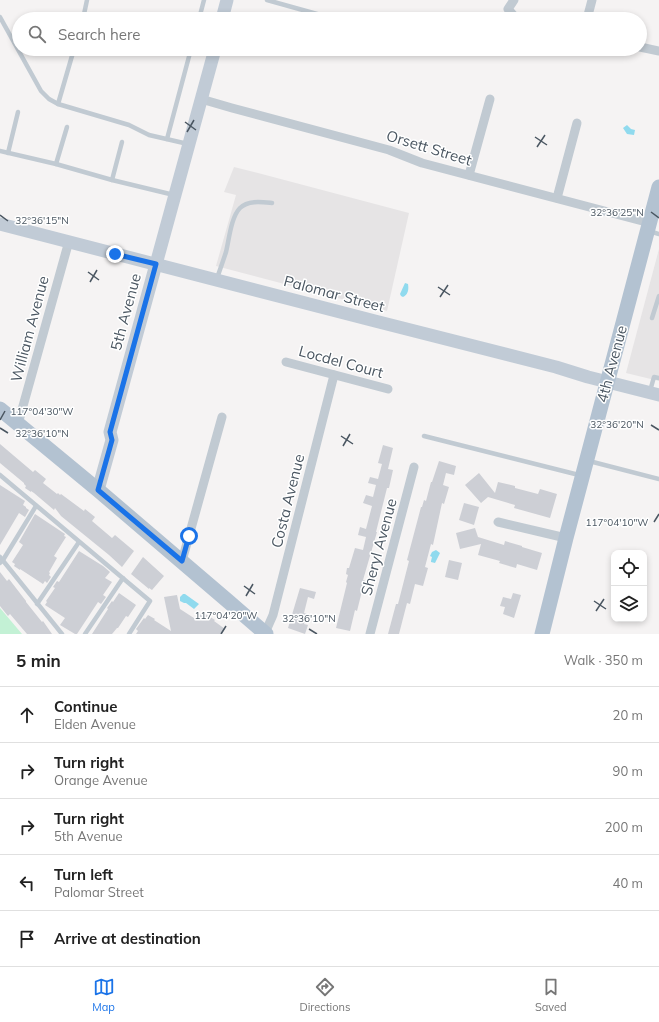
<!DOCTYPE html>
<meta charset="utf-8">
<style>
body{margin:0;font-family:Mulish,sans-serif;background:#f6f6f6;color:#222}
.controls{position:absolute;right:12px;bottom:12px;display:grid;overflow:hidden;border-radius:8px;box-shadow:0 2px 6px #0003}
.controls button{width:36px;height:36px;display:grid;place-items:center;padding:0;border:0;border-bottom:1px solid #e0e0e0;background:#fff;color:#222;font:20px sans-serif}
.stop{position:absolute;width:12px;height:12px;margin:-9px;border:3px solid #1a73e8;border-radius:50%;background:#fff}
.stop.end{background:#1a73e8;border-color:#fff;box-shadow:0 1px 4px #0008}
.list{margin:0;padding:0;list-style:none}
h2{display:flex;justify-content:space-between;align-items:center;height:52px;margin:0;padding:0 16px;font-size:17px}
h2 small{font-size:13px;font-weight:400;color:#767676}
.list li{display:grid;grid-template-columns:26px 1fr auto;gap:12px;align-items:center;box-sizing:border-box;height:56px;padding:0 16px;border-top:1px solid #e0e0e0}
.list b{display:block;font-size:15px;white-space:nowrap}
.list p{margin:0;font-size:13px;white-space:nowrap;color:#767676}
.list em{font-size:13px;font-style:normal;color:#767676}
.icon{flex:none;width:22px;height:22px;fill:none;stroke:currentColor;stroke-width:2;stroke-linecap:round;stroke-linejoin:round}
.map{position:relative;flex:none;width:659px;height:634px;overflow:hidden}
.search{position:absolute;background:#fff;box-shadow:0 2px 6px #0003;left:12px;right:12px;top:12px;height:44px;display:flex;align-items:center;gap:10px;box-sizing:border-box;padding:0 14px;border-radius:22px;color:#767676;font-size:15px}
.sheet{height:332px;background:#fff}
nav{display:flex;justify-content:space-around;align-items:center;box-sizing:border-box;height:56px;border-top:1px solid #e0e0e0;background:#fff;font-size:11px;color:#767676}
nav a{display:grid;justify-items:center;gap:2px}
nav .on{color:#1a73e8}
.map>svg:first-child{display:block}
.education{fill:#e6e4e5}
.green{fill:#c3f1d5}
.water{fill:#90daee}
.building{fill:#cdcfd5}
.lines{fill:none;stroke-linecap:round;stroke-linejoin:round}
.lane{stroke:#c1cad2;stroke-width:4.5}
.street{stroke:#c1cad2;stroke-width:9}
.secondary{stroke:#c1cbd6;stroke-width:13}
.primary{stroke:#b3c2d1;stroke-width:15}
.route{stroke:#1a73e8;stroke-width:5}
.ticks{fill:none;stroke:#4a5661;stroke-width:1.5}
.labels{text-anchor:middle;stroke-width:3;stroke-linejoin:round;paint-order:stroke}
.street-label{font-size:15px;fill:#4a5661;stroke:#fff}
.ticks-label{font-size:10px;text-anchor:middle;fill:#4a5661;stroke:#fff;stroke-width:3;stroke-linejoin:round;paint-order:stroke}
</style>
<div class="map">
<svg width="659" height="634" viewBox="0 0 659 634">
<rect width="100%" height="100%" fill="#f5f3f3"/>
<g class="education">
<polygon points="234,167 258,173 409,213 387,311 216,266 236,195 224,192"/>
<polygon points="659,249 659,381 626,373"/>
</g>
<polygon class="green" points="0,608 22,634 0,634"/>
<g class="water">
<polygon points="627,125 631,129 635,130 634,135 627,134 623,128"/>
<path d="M 405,283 L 408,284 C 409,289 408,295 403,297 L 401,296 L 400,294 Z"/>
<polygon points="436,550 440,553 435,563 431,562 431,561 432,557 430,556 432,552"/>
<polygon points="183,594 185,594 199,604 194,609 186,603 184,603 180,601 180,597"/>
</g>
<g class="building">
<polygon points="0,444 33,472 35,470 46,479 43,483 57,494 58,493 60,495 61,494 84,511 85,509 95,517 92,521 112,538 115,535 134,551 122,567 109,555 61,516 55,508 54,510 34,493 31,491 31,492 25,488 26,486 24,484 24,483 0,463"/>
<polygon points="383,445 393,448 388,469 393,470 389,488 387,488 376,532 377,532 363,580 366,581 364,587 363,587 357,611 355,610 350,631 336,628 347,583 346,582 348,575 346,574 347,568 349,568 355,548 363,550 366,537 358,535 360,527 366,529 372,506 363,503 366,495 373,497 376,485 368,483 370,477 378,479 382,464 378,463"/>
<polygon points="439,461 456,466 454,475 446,473 443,485 449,487 444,504 442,503 433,545 431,544 425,567 428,568 423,586 415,584 410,604 407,603 399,634 388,634 396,604 398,604 409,561 407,560 421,507 422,507 424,500 426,501 431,482 432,482"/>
<polygon points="479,473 495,493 498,482 515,486 515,488 538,494 540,489 557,494 550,518 514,508 515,505 488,497 481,503 465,485"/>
<polygon points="0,485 25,501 23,505 26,507 26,508 29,510 25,517 19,513 0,545"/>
<polygon points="464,503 479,507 474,525 459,520"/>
<polygon points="35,514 65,534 64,536 66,537 54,556 57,558 49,572 50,573 49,575 51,577 47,583 45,581 43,584 20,569 20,570 14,566 15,564 12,562 23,545 19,542"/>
<polygon points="475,528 478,537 504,545 505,541 522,546 522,547 542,553 537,570 517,564 516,568 499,563 500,561 478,555 481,544 460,549 456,533"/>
<polygon points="79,551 103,566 110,572 105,578 112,582 103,595 106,597 101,604 98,602 77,634 75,634 60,625 65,618 45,605 47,602 46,601 55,588 53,587 57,581 59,582"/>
<polygon points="143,557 164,576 152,590 149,588 149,589 131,574"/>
<polygon points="449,560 462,563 458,580 445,577"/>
<polygon points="0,572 7,581 9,579 26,601 26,602 42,622 43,621 52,634 27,634 10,614 8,616 0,606"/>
<polygon points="300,588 316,592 314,599 308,597 304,613 307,614 304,624 308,625 305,634 288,628"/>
<polygon points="119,593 136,605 128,617 126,616 118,628 117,628 112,634 92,634 108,609 107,608 112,601 113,602"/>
<polygon points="513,593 521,595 514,618 503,614 505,607 500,606 503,597 511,599"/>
<polygon points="177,595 180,609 197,620 202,612 215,620 214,621 225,629 222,634 136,634 138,631 136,629 144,618 145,619 148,615 155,619 154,620 171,631 164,597"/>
</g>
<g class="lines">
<g class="lane">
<polyline points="267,0 335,19"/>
<polyline points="0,17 41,91 49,99 58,104 129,125 149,135 188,144"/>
<polyline points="83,19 87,0"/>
<polyline points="199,19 204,0"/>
<polyline points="58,104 74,49"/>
<polyline points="167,139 191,49"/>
<polyline points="0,151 56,164 112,180 174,195"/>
<polyline points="8,153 18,112"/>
<polyline points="56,164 67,127"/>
<polyline points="112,180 122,142"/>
<polyline points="649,231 659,234"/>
<path d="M 217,278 C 220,270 223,261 226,252 C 229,240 231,217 240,208 C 248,200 262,202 272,203"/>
<polyline points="652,318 659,296"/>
<polyline points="650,391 654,377 659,378"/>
<polyline points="424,436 579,475"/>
<polyline points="589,461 659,479"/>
<polyline points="0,475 150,601 129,634"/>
<polyline points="0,557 62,634"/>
<polyline points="0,563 3,560 36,506"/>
<polyline points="37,604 79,542"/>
<polyline points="85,634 123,578"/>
</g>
<g class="street">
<polyline points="514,0 508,9 514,16 522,19"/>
<polyline points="587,19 592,0"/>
<polyline points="640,47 659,51"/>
<polyline points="201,99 232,108 389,150 422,163 650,223"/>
<polyline points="469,175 490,99"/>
<polyline points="557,198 577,123"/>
<polyline points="286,362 388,389"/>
<polyline points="18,424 69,241"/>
<polyline points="498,522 566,538"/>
<polyline points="182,561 222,417"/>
<polyline points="265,633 273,615 334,375"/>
<polyline points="370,634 414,467"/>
</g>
<g class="secondary">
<polyline points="222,19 227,0"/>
<polyline points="0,224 375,321 556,367 588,377 659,395"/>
<polyline points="98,490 112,440 110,432 215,49"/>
</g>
<g class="primary">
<polyline points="0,409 98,490 229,602 266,634"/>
<polyline points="542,634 566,538 659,187"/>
</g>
</g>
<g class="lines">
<polyline class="route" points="115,254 156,264 110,432 112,440 98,490 182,561 189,536"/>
</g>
<path class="ticks" d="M 185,122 L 196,130M 187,132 L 194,120M 535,137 L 547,145M 537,147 L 545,135M 651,212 L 659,218M 0,215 L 8,221M 88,272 L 99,280M 90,282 L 97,270M 438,287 L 450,295M 440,297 L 448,285M 0,420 L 5,411M 651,425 L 659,430M 0,428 L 8,433M 341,436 L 353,444M 343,446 L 350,434M 654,522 L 659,514M 244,586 L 255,594M 246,596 L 253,584M 594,601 L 606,609M 596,611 L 604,599M 309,629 L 317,634M 221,634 L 226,626"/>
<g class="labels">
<g class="street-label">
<text transform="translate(429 148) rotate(17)" y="5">Orsett Street</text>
<text transform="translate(334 294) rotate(15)" y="5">Palomar Street</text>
<text transform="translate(126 312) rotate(-75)" y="5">5th Avenue</text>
<text transform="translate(30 329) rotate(-75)" y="5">William Avenue</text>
<text transform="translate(341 362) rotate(15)" y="5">Locdel Court</text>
<text transform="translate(612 364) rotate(-75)" y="5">4th Avenue</text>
<text transform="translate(288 501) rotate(-76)" y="5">Costa Avenue</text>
<text transform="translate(379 547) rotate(-75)" y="5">Sheryl Avenue</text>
</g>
</g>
<g class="ticks-label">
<text x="617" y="216">32°36'25"N</text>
<text x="42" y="224">32°36'15"N</text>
<text x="42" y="415">117°04'30"W</text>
<text x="617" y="428">32°36'20"N</text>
<text x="42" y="437">32°36'10"N</text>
<text x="617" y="526">117°04'10"W</text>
<text x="226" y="619">117°04'20"W</text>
<text x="309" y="622">32°36'10"N</text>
</g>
</svg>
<div class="controls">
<button><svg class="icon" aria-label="locate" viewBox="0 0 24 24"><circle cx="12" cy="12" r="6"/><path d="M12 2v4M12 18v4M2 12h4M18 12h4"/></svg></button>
<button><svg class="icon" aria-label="layers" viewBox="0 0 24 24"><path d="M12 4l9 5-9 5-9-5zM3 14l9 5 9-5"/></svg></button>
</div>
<div class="stop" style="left:189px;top:536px"></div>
<div class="stop end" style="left:115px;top:254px"></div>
<div class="search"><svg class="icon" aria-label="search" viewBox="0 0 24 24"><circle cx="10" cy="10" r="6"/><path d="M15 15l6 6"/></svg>Search here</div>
</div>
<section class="sheet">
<h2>5 min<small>Walk · 350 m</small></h2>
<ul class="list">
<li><svg class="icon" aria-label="ahead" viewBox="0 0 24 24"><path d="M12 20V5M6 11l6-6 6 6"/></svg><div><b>Continue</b><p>Elden Avenue</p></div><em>20 m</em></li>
<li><svg class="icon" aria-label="right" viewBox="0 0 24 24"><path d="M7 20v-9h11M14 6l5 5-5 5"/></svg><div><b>Turn right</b><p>Orange Avenue</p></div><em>90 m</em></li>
<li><svg class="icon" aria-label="right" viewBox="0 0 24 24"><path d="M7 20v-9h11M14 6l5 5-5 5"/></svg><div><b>Turn right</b><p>5th Avenue</p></div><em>200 m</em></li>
<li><svg class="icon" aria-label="left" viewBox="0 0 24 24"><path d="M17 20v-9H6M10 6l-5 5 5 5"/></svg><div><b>Turn left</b><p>Palomar Street</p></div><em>40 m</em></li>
<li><svg class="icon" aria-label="arrive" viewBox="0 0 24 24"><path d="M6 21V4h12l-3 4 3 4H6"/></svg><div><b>Arrive at destination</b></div></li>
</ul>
</section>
<nav>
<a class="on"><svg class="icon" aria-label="map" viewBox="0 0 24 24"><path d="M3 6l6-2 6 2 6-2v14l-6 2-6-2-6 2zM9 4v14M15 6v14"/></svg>Map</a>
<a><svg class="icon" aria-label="directions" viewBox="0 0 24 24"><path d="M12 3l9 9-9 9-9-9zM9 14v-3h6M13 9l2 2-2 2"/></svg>Directions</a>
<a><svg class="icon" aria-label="saved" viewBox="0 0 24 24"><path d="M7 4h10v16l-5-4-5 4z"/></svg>Saved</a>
</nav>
